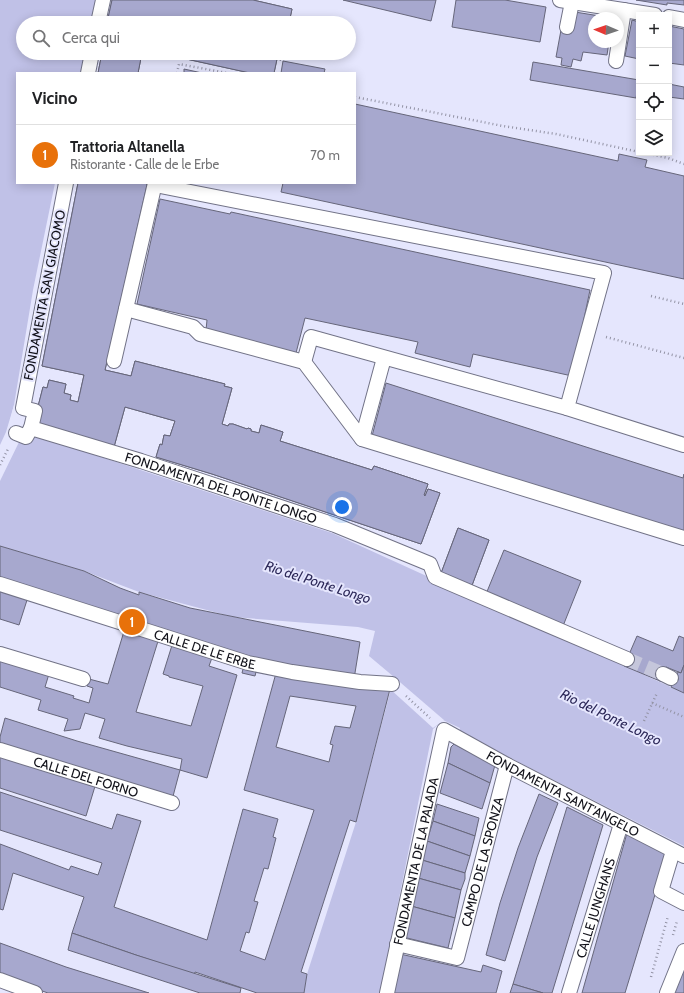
<!DOCTYPE html>
<html lang="it">
<meta charset="utf-8">
<style>
body{margin:0;font-family:Cabin,sans-serif;background:#f2f2f2;color:#202124}
.controls{position:absolute;right:12px;top:12px;display:grid;overflow:hidden;border-radius:0px;box-shadow:0 2px 10px #0003}
.controls button{width:36px;height:36px;display:grid;place-items:center;padding:0;border:0;border-bottom:1px solid #e0e0e0;background:#fff;color:#202124;font:20px sans-serif}
.compass{position:absolute;left:588px;top:12px;width:36px;height:36px;border-radius:50%;background:#fff;box-shadow:0 2px 10px #0003;rotate:272deg}
.you{position:absolute;left:342px;top:507px;width:14px;height:14px;margin:-10px;border:3px solid #fff;border-radius:50%;background:#1a73e8;box-shadow:0 0 0 6px #1a73e833}
.badge{display:grid;place-items:center;width:26px;height:26px;border-radius:50%;background:#0f766e;color:#fff;font-size:13px;font-weight:700}
.pin{position:absolute;translate:-50% -50%;border:2px solid #fff;box-shadow:0 1px 4px #0006}
.list{margin:0;padding:0;list-style:none}
h2{display:flex;justify-content:space-between;align-items:center;height:52px;margin:0;padding:0 16px;font-size:17px}
h2 small{font-size:13px;font-weight:400;color:#757577}
.list li{display:grid;grid-template-columns:26px 1fr auto;gap:12px;align-items:center;box-sizing:border-box;height:60px;padding:0 16px;border-top:1px solid #e0e0e0}
.list b{display:block;font-size:15px;white-space:nowrap}
.list p{margin:0;font-size:13px;white-space:nowrap;color:#757577}
.list em{font-size:13px;font-style:normal;color:#757577}
.icon{flex:none;width:22px;height:22px;fill:none;stroke:currentColor;stroke-width:2;stroke-linecap:round;stroke-linejoin:round}
.map{position:relative;flex:none;width:684px;height:993px;overflow:hidden}
.search{position:absolute;background:#fff;box-shadow:0 2px 10px #0003;left:16px;top:16px;width:340px;height:44px;display:flex;align-items:center;gap:10px;box-sizing:border-box;padding:0 14px;border-radius:22px;color:#757577;font-size:15px}
.panel{position:absolute;background:#fff;box-shadow:0 2px 10px #0003;left:16px;top:72px;width:340px;height:112px;border-radius:0px}
.map>svg:first-child{display:block}
.water{fill:#c0c1e7}
.pier{fill:#e5e6fd}
.building{fill:#a7a8ce;stroke:#66667a;fill-rule:evenodd}
.lines{fill:none;stroke-linecap:round;stroke-linejoin:round}
.pedestrian-tunnel{stroke:#c5c6db;stroke-width:14;stroke-dasharray:14 7;stroke-linecap:butt}
.pedestrian-casing{stroke:#727387;stroke-width:16}
.path{stroke:#9393a5;stroke-width:2.5;stroke-dasharray:1 3;stroke-linecap:butt}
.pedestrian{stroke:#fff;stroke-width:14}
.labels{text-anchor:middle;stroke-width:4;stroke-linejoin:round;paint-order:stroke}
.street-label{font-size:13px;fill:#111119;stroke:#e5e6fd}
.water-label{font-size:14px;font-style:italic;fill:#2d2959;stroke:#e5e6fd}
</style>
<div class="map">
<svg width="684" height="993" viewBox="0 0 684 993">
<rect width="100%" height="100%" fill="#e5e6fd"/>
<polygon class="water" points="0,0 96,0 91,23 23,23 23,53 85,53 81,73 17,73 17,183 55,183 33,290 14,405 7,432 31,434 332,533 684,693 684,846 459,732 460,728 443,720 433,729 380,993 304,993 307,974 356,822 394,677 369,656 375,631 358,627 233,617 139,592 84,571 0,546"/>
<g class="pier">
<polygon points="14,405 16,406 9,431 22,436 0,481 0,445 6,432"/>
<polygon points="394,677 444,720 433,728 390,689"/>
</g>
<g class="building">
<polygon points="112,0 253,0 292,9 289,23 195,23 184,21 185,17 135,2 131,23 107,23"/>
<polygon points="112,0 253,0 292,9 289,23 107,23"/>
<polygon points="343,0 436,0 431,21"/>
<polygon points="456,0 505,0 546,7 540,42 452,27"/>
<polygon points="636,0 684,0 684,5 667,3 667,5"/>
<polygon points="575,12 612,18 594,18 594,42 609,42 607,55 583,52 581,61 573,59 571,67 561,65 562,58 556,57 561,30"/>
<polygon points="632,20 639,22 639,59 625,56"/>
<polygon points="669,26 684,29 684,65 669,63"/>
<polygon points="102,53 142,53 138,73 98,73"/>
<polygon points="102,53 142,53 138,73 98,73"/>
<polygon points="159,53 283,53 281,60 277,59 274,73 250,73"/>
<polygon points="159,53 283,53 281,60 277,59 274,73 250,73"/>
<polygon points="283,61 325,69 324,73 281,73"/>
<polygon points="533,62 639,80 639,92 637,92 636,98 530,80"/>
<polygon points="184,69 202,73 184,73"/>
<polygon points="669,84 684,87 684,99 669,97"/>
<polygon points="355,104 618,161 619,154 647,160 645,167 684,176 684,279 281,192 283,183 355,183"/>
<polygon points="78,183 146,183 147,185 105,370 131,376 135,361 225,384 224,386 232,388 222,424 228,426 229,424 233,424 247,429 248,428 251,429 251,431 259,433 261,425 283,432 280,441 372,470 374,466 428,484 424,495 425,496 428,489 440,493 421,544 212,474 156,457 160,444 162,445 164,435 170,436 175,421 125,407 114,447 33,426 43,387 47,388 49,380 66,384 64,393 71,395 70,400 78,402 84,375 42,366"/>
<polygon points="78,183 146,183 147,185 105,370 131,376 135,361 225,384 224,386 232,388 222,424 228,426 229,424 233,424 247,429 248,428 251,429 251,431 259,433 261,425 283,432 280,441 372,470 374,466 428,484 424,495 425,496 428,489 440,493 421,544 212,474 156,457 160,444 162,445 164,435 170,436 175,421 125,407 114,447 33,426 43,387 47,388 49,380 66,384 64,393 71,395 70,400 78,402 84,375 42,366"/>
<polygon points="160,199 230,214 231,212 590,290 572,376 473,354 470,367 415,353 418,342 305,318 296,353 206,330 207,320 137,304"/>
<polygon points="386,383 683,478 684,474 684,532 372,436"/>
<polygon points="458,528 489,540 471,588 440,576"/>
<polygon points="458,528 489,540 471,588 440,576"/>
<polygon points="0,546 84,571 120,588 139,595 139,592 190,608 360,642 354,679 281,668 0,580"/>
<polygon points="504,550 581,581 563,626 486,594"/>
<polygon points="0,588 28,597 19,625 0,619"/>
<polygon points="125,628 159,638 136,712 191,726 203,686 169,677 169,676 163,674 173,642 213,655 209,666 237,675 207,778 180,770 182,759 127,746 99,738 105,719 85,713 80,729 64,731 68,719 38,710 41,700 0,687 0,658 49,674 45,687 74,696 73,698 89,703 93,688 87,686 89,679 108,684"/>
<polygon points="637,636 673,651 679,636 684,638 684,665 681,673 666,667 660,681 624,666"/>
<polygon points="244,665 257,668 255,676 242,673"/>
<polygon points="684,665 684,693 671,687 678,672 681,673"/>
<path d="M 276,673 L 390,689 L 356,822 L 350,820 L 301,972 L 307,974 L 304,993 L 257,993 L 195,972 L 194,975 L 72,933 L 84,897 L 13,873 L 3,910 L 0,909 L 0,844 L 69,870 L 71,866 L 98,875 L 102,863 L 0,830 L 0,792 L 112,829 L 117,814 L 141,821 L 114,907 L 207,940 L 243,809 L 278,819 L 273,837 L 276,838 L 268,869 L 264,868 L 254,901 L 258,902 L 249,933 L 246,932 L 240,951 L 265,960 L 314,810 L 244,790 ZM 290,696 L 356,706 L 350,728 L 335,726 L 330,744 L 333,745 L 329,762 L 276,747 Z"/>
<polygon points="5,718 77,741 180,770 172,800 0,745 0,737"/>
<polygon points="454,744 495,765 490,783 448,763 451,747"/>
<polygon points="0,752 96,783 86,816 0,788"/>
<polygon points="448,763 490,783 482,809 440,793"/>
<polygon points="539,794 558,803 537,857 505,961 486,955 500,903 518,848"/>
<polygon points="437,804 479,818 475,836 433,821"/>
<polygon points="567,807 603,825 552,993 543,993 513,984"/>
<polygon points="433,821 475,836 470,856 427,841"/>
<polygon points="627,833 668,852 625,993 582,993"/>
<polygon points="427,841 470,856 465,873 422,860"/>
<polygon points="422,860 465,873 465,879 461,890 418,878"/>
<polygon points="418,878 461,890 455,918 411,906"/>
<polygon points="411,906 455,918 448,948 403,937"/>
<polygon points="72,933 136,955 241,988 240,993 200,993 68,950"/>
<polygon points="0,943 66,967 149,993 48,993 0,976"/>
<polygon points="400,954 481,972 483,965 502,971 496,993 392,993"/>
<polygon points="684,964 684,993 672,993"/>
<polygon points="513,984 543,993 510,993"/>
</g>
<g class="lines">
<polyline class="pedestrian-tunnel" points="627,659 663,674"/>
<g class="pedestrian-casing">
<g id="pedestrian">
<polyline points="560,0 655,15"/>
<polyline points="669,17 684,20"/>
<polyline points="98,23 103,0"/>
<polyline points="567,27 572,2"/>
<polyline points="616,61 624,10"/>
<polyline points="88,73 92,53"/>
<path id="s1" d="M 66,183 L 23,408 L 35,411 L 31,428 L 141,461 L 335,525 L 430,564 L 435,577 L 627,659"/>
<polyline points="155,185 604,273 567,408 684,445"/>
<polyline points="126,309 193,327 200,334 304,362 362,439 684,538"/>
<polyline points="114,361 155,183"/>
<polyline points="304,362 311,337 567,408"/>
<polyline points="16,433 26,437 31,428"/>
<polyline points="362,439 384,358"/>
<path id="s2" d="M 0,584 L 248,663 L 292,672 L 360,682 L 392,684"/>
<polyline points="0,654 83,679"/>
<polyline points="663,674 671,678"/>
<path id="s3" d="M 0,750 L 172,803"/>
<polyline points="673,851 661,891 684,903"/>
<path id="s4" d="M 397,944 L 457,958 L 507,765"/>
<polyline points="0,980 35,993"/>
<path id="s5" d="M 387,993 L 444,730 L 507,765 L 684,856"/>
<path id="s6" d="M 569,993 L 621,824"/>
<polyline points="667,993 684,951"/>
</g>
</g>
<g class="path">
<polyline points="177,73 179,64 227,73"/>
<polyline points="355,97 503,126 556,134 639,152"/>
<polyline points="645,153 668,158 684,164"/>
<polyline points="651,296 684,304"/>
<polyline points="606,337 684,358"/>
<polyline points="0,465 8,449"/>
<polyline points="406,696 430,718"/>
<polyline points="652,703 684,717"/>
<polyline points="644,721 657,693"/>
<polyline points="673,935 677,921"/>
<polyline points="651,977 668,916"/>
</g>
<use href="#pedestrian" class="pedestrian"/>
</g>
<g class="labels">
<g class="street-label">
<text transform="translate(44 295) rotate(-79)" y="5">FONDAMENTA SAN GIACOMO</text>
<text dy="5" stroke="none"><textPath href="#s1" startOffset="458">FONDAMENTA DEL PONTE LONGO</textPath></text>
<text dy="5" stroke="none"><textPath href="#s2" startOffset="215">CALLE DE LE ERBE</textPath></text>
<text dy="5" stroke="none"><textPath href="#s3" startOffset="90">CALLE DEL FORNO</textPath></text>
<text dy="5" stroke="none"><textPath href="#s5" startOffset="404">FONDAMENTA SANT'ANGELO</textPath></text>
<text dy="5" stroke="none"><textPath href="#s5" startOffset="135">FONDAMENTA DE LA PALADA</textPath></text>
<text dy="5" stroke="none"><textPath href="#s4" startOffset="161">CAMPO DE LA SPONZA</textPath></text>
<text dy="5" stroke="none"><textPath href="#s6" startOffset="89">CALLE JUNGHANS</textPath></text>
</g>
<g class="water-label">
<text transform="translate(318 582) rotate(18)" y="5">Rio del Ponte Longo</text>
<text transform="translate(611 717) rotate(26)" y="5">Rio del Ponte Longo</text>
</g>
</g>
</svg>
<div class="controls">
<button>+</button>
<button>−</button>
<button><svg class="icon" aria-label="locate" viewBox="0 0 24 24"><circle cx="12" cy="12" r="6"/><path d="M12 2v4M12 18v4M2 12h4M18 12h4"/></svg></button>
<button><svg class="icon" aria-label="layers" viewBox="0 0 24 24"><path d="M12 4l9 5-9 5-9-5zM3 14l9 5 9-5"/></svg></button>
</div>
<svg class="compass" viewBox="-18 -18 36 36"><path d="M0-13l5 13h-10z" fill="#e53935"/><path d="M0 13l5-13h-10z" fill="#757577"/></svg>
<div class="you"></div>
<div class="pin badge" style="left:132px;top:622px;background:#e8710a">1</div>
<div class="search"><svg class="icon" aria-label="search" viewBox="0 0 24 24"><circle cx="10" cy="10" r="6"/><path d="M15 15l6 6"/></svg>Cerca qui</div>
<section class="panel">
<h2>Vicino<small></small></h2>
<ul class="list">
<li><span class="badge" style="background:#e8710a">1</span><div><b>Trattoria Altanella</b><p>Ristorante · Calle de le Erbe</p></div><em>70 m</em></li>
</ul>
</section>
</div>
